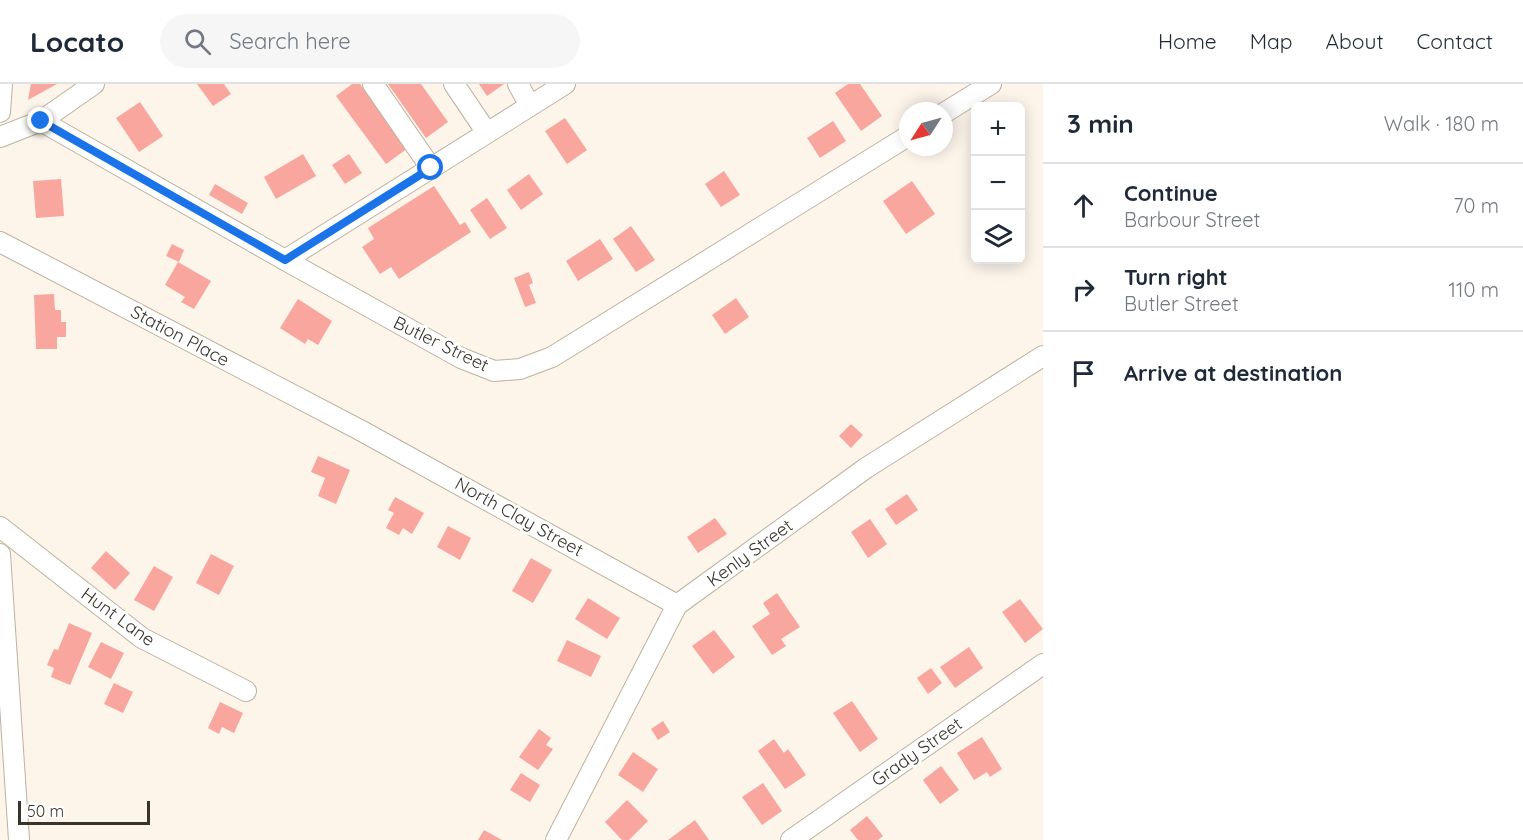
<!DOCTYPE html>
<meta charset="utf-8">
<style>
body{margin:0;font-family:Quicksand,sans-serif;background:#f6f6f7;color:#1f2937}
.controls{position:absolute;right:18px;top:18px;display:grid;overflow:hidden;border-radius:9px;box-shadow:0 3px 15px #0003}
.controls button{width:54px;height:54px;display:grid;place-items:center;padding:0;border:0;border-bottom:2px solid #e0e1e3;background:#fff;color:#1f2937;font:30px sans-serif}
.compass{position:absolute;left:899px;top:18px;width:54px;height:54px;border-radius:50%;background:#fff;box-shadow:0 3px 15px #0003;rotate:234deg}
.scale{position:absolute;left:18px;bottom:15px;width:132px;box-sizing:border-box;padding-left:6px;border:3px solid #38342c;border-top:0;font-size:16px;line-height:21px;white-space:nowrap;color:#38342c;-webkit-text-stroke:4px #fff;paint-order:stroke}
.stop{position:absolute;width:18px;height:18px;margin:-14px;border:4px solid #1a73e8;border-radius:50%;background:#fff}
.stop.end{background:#1a73e8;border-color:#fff;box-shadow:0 2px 6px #0008}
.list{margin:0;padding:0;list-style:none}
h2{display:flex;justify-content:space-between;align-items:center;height:78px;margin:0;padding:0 24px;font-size:26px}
h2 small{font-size:20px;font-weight:400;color:#747a83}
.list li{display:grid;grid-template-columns:39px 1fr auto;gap:18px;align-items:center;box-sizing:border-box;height:84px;padding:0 24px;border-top:2px solid #e0e1e3}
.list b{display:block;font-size:22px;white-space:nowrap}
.list p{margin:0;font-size:20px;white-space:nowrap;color:#747a83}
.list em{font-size:20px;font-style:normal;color:#747a83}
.icon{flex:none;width:33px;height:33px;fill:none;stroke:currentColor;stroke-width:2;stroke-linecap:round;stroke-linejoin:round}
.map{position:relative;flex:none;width:1043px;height:756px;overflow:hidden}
header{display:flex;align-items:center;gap:36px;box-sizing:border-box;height:84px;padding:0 30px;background:#fff;border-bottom:2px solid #e0e1e3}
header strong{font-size:28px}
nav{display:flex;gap:33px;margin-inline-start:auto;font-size:21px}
.search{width:420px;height:54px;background:#f6f6f7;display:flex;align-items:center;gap:15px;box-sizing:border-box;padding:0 21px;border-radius:33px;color:#747a83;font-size:22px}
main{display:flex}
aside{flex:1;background:#fff}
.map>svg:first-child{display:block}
.building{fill:#f8a69e}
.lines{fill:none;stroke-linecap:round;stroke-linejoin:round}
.minor-casing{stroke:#beb2a0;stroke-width:22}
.minor{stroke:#fff;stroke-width:20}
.route{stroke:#1a73e8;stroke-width:8}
.labels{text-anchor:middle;stroke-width:6;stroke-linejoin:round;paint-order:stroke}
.street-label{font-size:18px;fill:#38342c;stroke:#fff}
</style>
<header>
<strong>Locato</strong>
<div class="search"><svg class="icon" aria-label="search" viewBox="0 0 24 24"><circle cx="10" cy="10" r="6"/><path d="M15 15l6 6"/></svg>Search here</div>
<nav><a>Home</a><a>Map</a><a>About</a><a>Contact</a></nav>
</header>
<main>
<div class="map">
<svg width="1043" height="756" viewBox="0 0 1043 756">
<rect width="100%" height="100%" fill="#fdf5ea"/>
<g class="building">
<polygon points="31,0 57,0 28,16"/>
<polygon points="197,0 224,0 231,10 213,22"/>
<polygon points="352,0 360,0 408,64 386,80 336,12"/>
<polygon points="388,0 421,0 448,38 426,54"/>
<polygon points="479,0 504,0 487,12"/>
<polygon points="848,0 860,0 882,32 861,47 835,9"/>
<polygon points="140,18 163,52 139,68 116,34"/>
<polygon points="565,34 587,66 567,80 545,47"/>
<polygon points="833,37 846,57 820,74 807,54"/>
<polygon points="303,70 316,92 276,115 264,93"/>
<polygon points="349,70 362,89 345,100 332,81"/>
<polygon points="724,87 740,111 721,123 705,100"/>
<polygon points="529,90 543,110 521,126 507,106"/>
<polygon points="61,95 64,132 36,134 33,97"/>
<polygon points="912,97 935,130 906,150 883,117"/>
<polygon points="215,100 248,119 242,130 209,111"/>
<polygon points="434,102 460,141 465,138 471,148 399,195 391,183 380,190 362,163 374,155 368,144"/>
<polygon points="487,114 507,144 490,155 470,126"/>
<polygon points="631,142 655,176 636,188 613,155"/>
<polygon points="600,155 613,175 578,197 566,177"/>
<polygon points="172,160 184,166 179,178 166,172"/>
<polygon points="178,178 211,197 194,225 181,218 185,213 165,201"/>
<polygon points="529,188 533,199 529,201 536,219 525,223 514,194"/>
<polygon points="54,210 55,226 61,226 61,238 66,238 66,253 57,253 57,265 36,265 34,211"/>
<polygon points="736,214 749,233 725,250 712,231"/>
<polygon points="298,215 332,237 318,261 308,255 305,260 280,244"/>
<polygon points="851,340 863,351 851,364 839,352"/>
<polygon points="318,372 350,386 336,420 318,412 325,394 311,388"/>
<polygon points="907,410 918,426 896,441 885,425"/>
<polygon points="395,413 424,429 412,450 403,444 399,451 386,444 394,429 388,426"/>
<polygon points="715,434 727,450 698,469 687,453"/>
<polygon points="870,435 887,460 868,474 851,448"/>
<polygon points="448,442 471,454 460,476 437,463"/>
<polygon points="106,467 130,489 115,506 91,484"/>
<polygon points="211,470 234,482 219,511 196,499"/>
<polygon points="531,474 552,486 533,519 512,507"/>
<polygon points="154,482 173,493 154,527 134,516"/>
<polygon points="777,509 800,543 781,555 786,562 772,571 752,542 770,530 763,519"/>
<polygon points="588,514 620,534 607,555 575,535"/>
<polygon points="1020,515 1043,545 1025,559 1002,528"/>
<polygon points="69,539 92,549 70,601 51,593 54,584 47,581 54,565 58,566"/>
<polygon points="714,546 735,573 713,590 692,562"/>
<polygon points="567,556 601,572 591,593 557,577"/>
<polygon points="101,558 124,569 111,595 88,583"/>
<polygon points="969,563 983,584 955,604 940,583"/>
<polygon points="931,584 942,599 928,610 917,594"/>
<polygon points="114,599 133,608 123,629 104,620"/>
<polygon points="852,617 878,655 860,668 833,629"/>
<polygon points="220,618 243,629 234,649 222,643 219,650 208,644"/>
<polygon points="663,637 670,648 658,656 651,645"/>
<polygon points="539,645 551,654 546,661 553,665 538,686 519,673"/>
<polygon points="982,653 1002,685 990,693 987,688 974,696 957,669"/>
<polygon points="774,655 784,669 788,665 806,691 785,705 758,667"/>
<polygon points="633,668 658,685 643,708 618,691"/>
<polygon points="941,682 959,706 940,720 923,696"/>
<polygon points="521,689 540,701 530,718 510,706"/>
<polygon points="763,699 782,727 762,741 742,713"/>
<polygon points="627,716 648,737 629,756 622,756 605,738"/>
<polygon points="867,732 883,752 878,756 858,756 850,746"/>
<polygon points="695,736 709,756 668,756"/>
<polygon points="484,746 502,756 478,756"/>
</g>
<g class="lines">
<g class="minor-casing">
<g id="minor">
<polyline points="373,0 431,84"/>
<polyline points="454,0 487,49"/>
<polyline points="518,0 530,22"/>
<polyline points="0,28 2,0"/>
<polyline points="944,29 991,0"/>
<polyline points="41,37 285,176 461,274 494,287 520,285 552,273 908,52"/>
<polyline points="0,53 41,37 94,0"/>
<polyline points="0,158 360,346 677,521"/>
<polyline points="285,176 565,0"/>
<polyline points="0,443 142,554 246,607"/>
<polyline points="0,470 19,756"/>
<polyline points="556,756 677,521 866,384 1043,272"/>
<polyline points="791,756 1043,580"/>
</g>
</g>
<use href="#minor" class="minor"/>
</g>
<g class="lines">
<polyline class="route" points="41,37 285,176 431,84"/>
</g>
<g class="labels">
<g class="street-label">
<text transform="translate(180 252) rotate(28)" y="6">Station Place</text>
<text transform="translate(441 260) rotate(26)" y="6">Butler Street</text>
<text transform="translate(519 433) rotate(29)" y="6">North Clay Street</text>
<text transform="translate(750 469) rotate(-36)" y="6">Kenly Street</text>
<text transform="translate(118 533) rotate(36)" y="6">Hunt Lane</text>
<text transform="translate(917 668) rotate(-35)" y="6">Grady Street</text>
</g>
</g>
</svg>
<div class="controls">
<button>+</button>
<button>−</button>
<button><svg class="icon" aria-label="layers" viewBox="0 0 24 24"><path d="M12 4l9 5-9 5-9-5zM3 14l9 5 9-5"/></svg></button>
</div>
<svg class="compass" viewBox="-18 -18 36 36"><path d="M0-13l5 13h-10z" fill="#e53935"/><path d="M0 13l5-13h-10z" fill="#747a83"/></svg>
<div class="scale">50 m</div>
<div class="stop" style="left:431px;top:84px"></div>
<div class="stop end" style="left:41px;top:37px"></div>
</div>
<aside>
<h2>3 min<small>Walk · 180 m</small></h2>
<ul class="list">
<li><svg class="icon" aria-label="ahead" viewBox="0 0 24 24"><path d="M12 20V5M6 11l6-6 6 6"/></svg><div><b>Continue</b><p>Barbour Street</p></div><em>70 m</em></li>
<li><svg class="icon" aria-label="right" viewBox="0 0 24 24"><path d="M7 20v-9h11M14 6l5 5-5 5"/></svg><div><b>Turn right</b><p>Butler Street</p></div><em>110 m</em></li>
<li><svg class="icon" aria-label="arrive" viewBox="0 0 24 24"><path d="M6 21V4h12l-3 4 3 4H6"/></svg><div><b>Arrive at destination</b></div></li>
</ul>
</aside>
</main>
